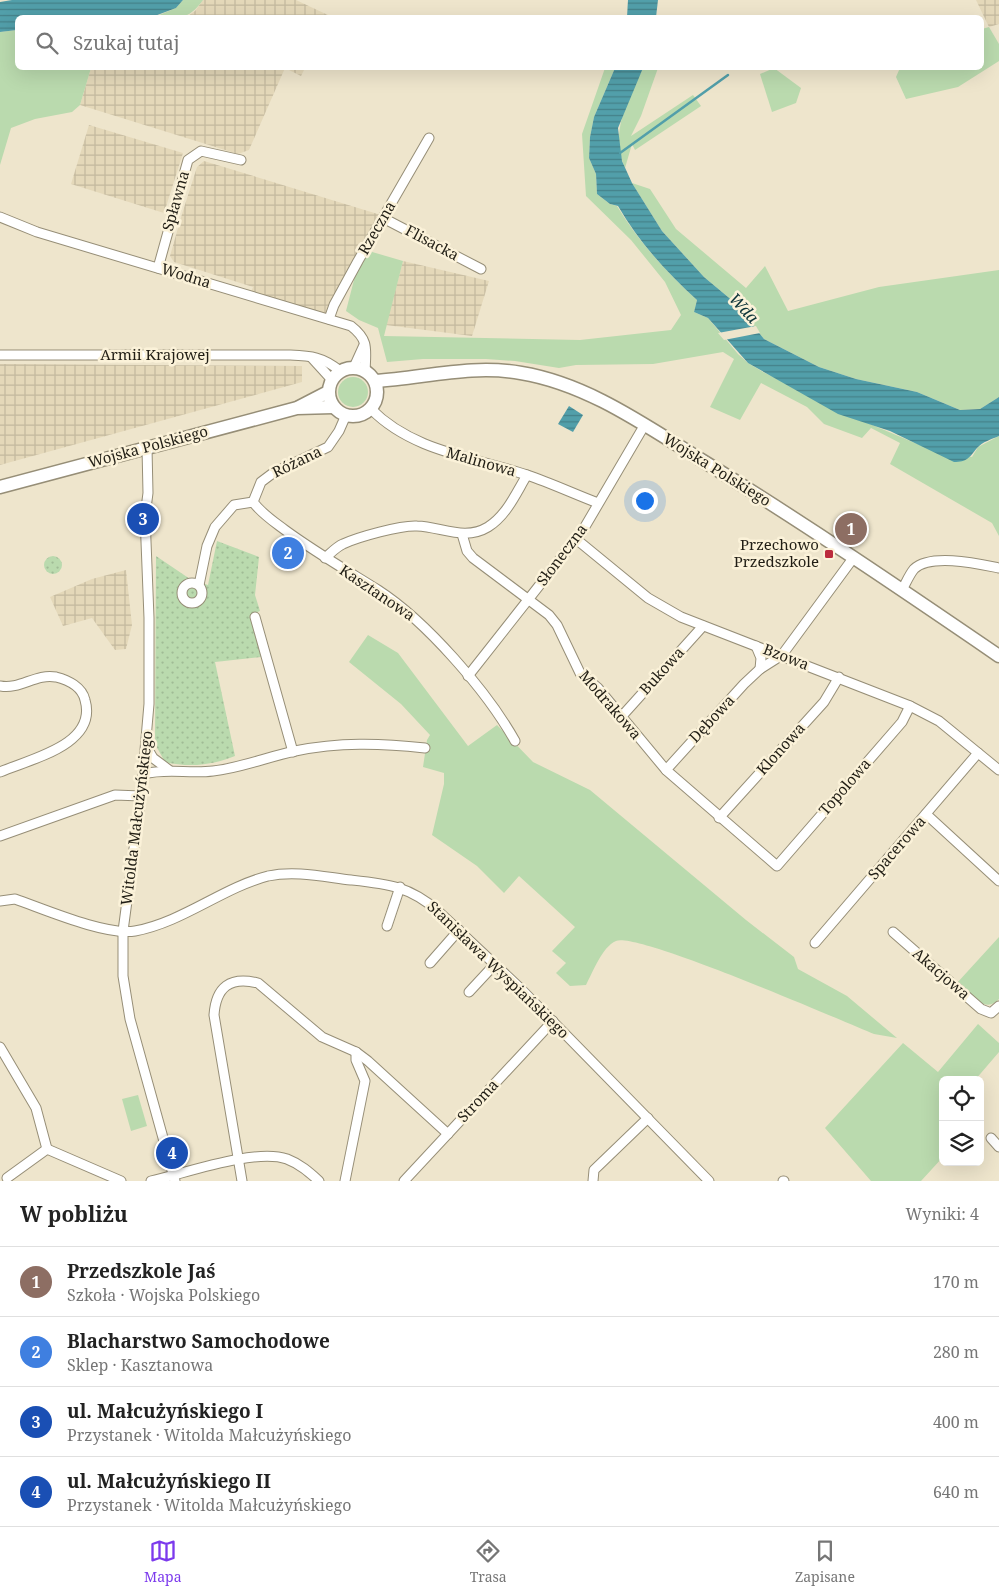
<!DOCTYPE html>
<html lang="pl">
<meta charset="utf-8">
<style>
body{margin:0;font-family:"Noto Serif",serif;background:#f2f2f2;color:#222}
.controls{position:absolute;right:15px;bottom:15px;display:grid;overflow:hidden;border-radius:8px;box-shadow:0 5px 20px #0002}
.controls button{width:45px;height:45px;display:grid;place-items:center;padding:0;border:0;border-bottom:1px solid #e0e0e0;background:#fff;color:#222;font:25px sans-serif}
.you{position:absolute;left:644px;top:500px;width:18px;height:18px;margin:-12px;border:4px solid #fff;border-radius:50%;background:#1a73e8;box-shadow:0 0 0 8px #1a73e833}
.badge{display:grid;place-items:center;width:32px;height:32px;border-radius:50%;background:#7c3aed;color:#fff;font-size:16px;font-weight:700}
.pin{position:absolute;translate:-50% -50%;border:2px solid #fff;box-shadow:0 1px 5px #0006}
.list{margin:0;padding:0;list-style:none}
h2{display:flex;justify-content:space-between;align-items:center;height:65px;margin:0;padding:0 20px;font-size:21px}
h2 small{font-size:16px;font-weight:400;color:#767676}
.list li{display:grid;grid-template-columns:32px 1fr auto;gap:15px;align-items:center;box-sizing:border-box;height:70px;padding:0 20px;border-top:1px solid #e0e0e0}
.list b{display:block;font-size:19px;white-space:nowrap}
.list p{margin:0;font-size:16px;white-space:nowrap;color:#767676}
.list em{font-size:16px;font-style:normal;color:#767676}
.icon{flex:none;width:28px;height:28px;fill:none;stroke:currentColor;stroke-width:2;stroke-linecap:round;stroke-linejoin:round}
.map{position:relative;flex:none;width:999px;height:1181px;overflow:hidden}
.search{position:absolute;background:#fff;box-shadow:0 5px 20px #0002;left:15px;right:15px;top:15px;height:55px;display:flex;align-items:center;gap:12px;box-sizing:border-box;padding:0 18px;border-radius:8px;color:#767676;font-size:19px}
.sheet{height:345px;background:#fff}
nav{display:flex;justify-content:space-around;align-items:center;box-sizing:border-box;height:70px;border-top:1px solid #e0e0e0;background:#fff;font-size:14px;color:#767676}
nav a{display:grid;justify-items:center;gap:2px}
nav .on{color:#7c3aed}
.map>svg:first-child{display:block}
.industrial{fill:url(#industrial-grid)}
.grass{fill:#badaae}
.park{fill:url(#park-dots)}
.water{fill:url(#water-rules)}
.pier{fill:#eee5cc}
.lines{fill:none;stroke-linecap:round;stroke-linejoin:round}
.stream{stroke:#529faa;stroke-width:2.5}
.street-casing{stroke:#968e77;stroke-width:11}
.secondary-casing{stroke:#968e77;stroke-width:15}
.street{stroke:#fff;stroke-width:9}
.secondary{stroke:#fff;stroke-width:12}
.poi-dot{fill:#bc2b3d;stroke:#fbf2d9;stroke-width:2}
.labels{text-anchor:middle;stroke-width:5;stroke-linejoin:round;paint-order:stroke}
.street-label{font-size:15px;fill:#211e15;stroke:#fbf2d9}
.poi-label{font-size:15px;fill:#211e15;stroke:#fbf2d9;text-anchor:end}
.water-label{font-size:16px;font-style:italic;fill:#0d3439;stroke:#fbf2d9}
</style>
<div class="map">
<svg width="999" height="1181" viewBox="0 0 999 1181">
<defs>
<pattern id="industrial-grid" width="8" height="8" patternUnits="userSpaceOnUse" patternTransform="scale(1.25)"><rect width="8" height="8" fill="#e4d8b9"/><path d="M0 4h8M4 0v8" fill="none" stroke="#c3b99e"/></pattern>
<pattern id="park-dots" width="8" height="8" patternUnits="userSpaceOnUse" patternTransform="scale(1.25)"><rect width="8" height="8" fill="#badaae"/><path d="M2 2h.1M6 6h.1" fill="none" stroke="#a0bb95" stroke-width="1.8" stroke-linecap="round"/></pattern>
<pattern id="water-rules" width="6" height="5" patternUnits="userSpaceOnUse" patternTransform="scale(1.25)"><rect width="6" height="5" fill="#529faa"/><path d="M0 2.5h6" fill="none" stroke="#448189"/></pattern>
</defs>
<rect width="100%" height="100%" fill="#eee5cc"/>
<g class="industrial">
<polygon points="203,0 296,0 330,16 185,18 195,11"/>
<polygon points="976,0 999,0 999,24 989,27"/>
<polygon points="91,68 305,68 301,76 285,68 249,150 238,154 80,105"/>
<polygon points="89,125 183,153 164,213 71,184"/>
<polygon points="204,161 381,215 325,315 251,292 253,287 174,262 170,256 182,214 197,167"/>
<polygon points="403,261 489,281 472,336 386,325"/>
<polygon points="0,364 302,366 302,382 0,465"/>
<polygon points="126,570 132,625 126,649 115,650 92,618 63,626 50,597 92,579"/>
</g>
<g class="grass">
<path d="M 183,0 L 203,0 C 186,23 178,17 152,18 L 176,8 Z"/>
<polygon points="989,27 999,44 999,61 958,87 906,99 896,77 900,68 982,68 982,29"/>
<polygon points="17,30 18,68 91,68 80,105 72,112 35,119 11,128 0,165 0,32"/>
<path d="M 605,68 L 615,68 L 594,117 L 590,137 L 589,158 L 596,174 L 597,194 L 610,204 L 617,206 C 639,242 666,272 697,300 L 694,312 L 708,318 L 738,354 L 748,363 L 763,372 L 863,421 L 915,443 L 929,448 L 972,457 L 978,447 L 999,436 L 999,536 L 992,523 L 890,464 L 900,443 L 871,428 L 862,438 L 824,424 L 807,407 L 761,383 L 740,420 L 710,407 L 734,359 L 723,352 L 653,364 L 576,365 L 559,368 L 515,361 L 486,359 L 423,359 L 387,362 L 378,328 L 359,320 L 346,311 L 362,249 L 403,261 L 384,336 L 580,340 L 671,330 L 681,315 L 665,282 L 631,240 L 586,196 L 582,134 Z"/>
<path d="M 643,68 L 658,68 L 641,116 L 631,136 L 693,95 L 701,106 L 635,150 L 632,144 L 625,168 C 609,132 628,100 643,68 Z"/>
<polygon points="774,68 801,88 796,103 772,112 760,74"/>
<polygon points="632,183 650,189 676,229 746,288 765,266 788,311 879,287 999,270 999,397 980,409 960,410 917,392 856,379 819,367 764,339 734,302 704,277 662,231"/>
<circle cx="353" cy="392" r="15"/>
<path d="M 368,635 L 398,653 L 468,746 L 497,725 L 533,762 L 590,790 L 746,920 L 794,957 L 798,969 L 847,996 L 897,1038 L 874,1034 C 840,1020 638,932 616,941 C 602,947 593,972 586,985 L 570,986 L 556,973 L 566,963 L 552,951 L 575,927 L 519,876 L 504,893 L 477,866 L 432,835 L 444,784 L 444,773 L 423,767 L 427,740 L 430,735 L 401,704 L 349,662 Z"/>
<path d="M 999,937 L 999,999 C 985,1015 969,993 957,983 Z"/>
<polygon points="978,1024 999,1043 999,1052 975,1080 943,1080 943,1157 921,1181 871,1181 825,1128 903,1043 938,1072"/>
<polygon points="138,1095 147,1126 131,1131 122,1099"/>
</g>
<g class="park">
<path d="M 217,541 L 259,557 L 255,595 L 260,611 L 250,615 L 261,657 L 215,662 L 235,756 C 212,765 190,768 165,762 L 155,744 L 156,556 L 190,579 L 208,585 Z"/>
<circle cx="53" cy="565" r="9"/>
</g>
<g class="water">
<polygon points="12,0 183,0 176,8 152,17 18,18 17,30 0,32 0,2"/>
<polygon points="628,0 658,0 656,17 627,17"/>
<path d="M 615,68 L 643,68 L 618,128 L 622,161 L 632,183 L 662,231 L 704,277 L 734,302 L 764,339 L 819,367 L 856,379 L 917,392 L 960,410 L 980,409 L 999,397 L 999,436 C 992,439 982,442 977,448 C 969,458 967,462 954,462 L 890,431 L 838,414 L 748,363 L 708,318 L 694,312 L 697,300 C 666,272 639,242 618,206 L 610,204 L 597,194 L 596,174 L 589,158 L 590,137 L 594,117 Z"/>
<polygon points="569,406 583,415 573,432 558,424"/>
</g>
<polygon class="pier" points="756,326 760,333 724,340 718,333"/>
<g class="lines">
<polyline class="stream" points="620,153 728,75"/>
<g class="street-casing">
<g id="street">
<path d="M 0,217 L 37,232 L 351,326 C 369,340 366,349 365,371"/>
<polyline points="383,218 481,269"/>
<polyline points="158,268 188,160 201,151 241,160"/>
<polyline points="329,319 334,305 358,261 429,138"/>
<path d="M 0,355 L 288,355 C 310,356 322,356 340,371"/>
<polyline points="312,358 332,380"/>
<polyline points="354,367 364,345"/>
<path d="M 371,409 C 412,451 473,457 527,475 C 551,483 574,494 598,503"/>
<path d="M 346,415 L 339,431 L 328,447 L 273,473 L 261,482 L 253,502 C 262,514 273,521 285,530 C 315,552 346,570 378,590 C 426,621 487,691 515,741"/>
<polyline points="147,448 148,493 145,516 149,618 149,704 141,796 123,931 123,976 130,1019 175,1181"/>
<polyline points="462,534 467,551 473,558 549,615 557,625 580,673 598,688 666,770 777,866 902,722 910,706"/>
<polyline points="576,539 648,598 681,617 910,706 939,721 999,770"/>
<path d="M 325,558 C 330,554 336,547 343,544 C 358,537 401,525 417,526 C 442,527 465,541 488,527 C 507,515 516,493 527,475"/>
<circle cx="192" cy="593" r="10"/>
<polyline points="199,585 207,546 215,527 234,505 253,502"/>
<path d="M 902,590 C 906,583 909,575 914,569 C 931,553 979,564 999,568"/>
<polyline points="255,617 293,752"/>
<polyline points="756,646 761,658 760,669"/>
<polyline points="468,676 583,530 644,426"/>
<path d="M 0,686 C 20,690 36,673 56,677 C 68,680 82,687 85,700 C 98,745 30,759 0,772"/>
<polyline points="622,716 703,626"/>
<polyline points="146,746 153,758 169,770"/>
<polyline points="666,770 744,684 760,669 782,655 854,557"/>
<path d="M 144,774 C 166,768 190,774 213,771 C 241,768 267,757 295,751 C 339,742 380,743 425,748"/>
<polyline points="926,814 999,881"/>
<polyline points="719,818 824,702 839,677"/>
<polyline points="0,836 115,795 141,796"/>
<path d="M 0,901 L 15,899 C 44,909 106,936 135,931 C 183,922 222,888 268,876 C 295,870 325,877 351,880 C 388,884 409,886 438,911 L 520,988 L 709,1181"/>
<polyline points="387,926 400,887"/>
<polyline points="893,932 981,1009 991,1013 999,1006"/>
<polyline points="815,943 978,753"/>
<polyline points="430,963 459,930"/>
<polyline points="469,992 495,964"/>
<polyline points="0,1047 36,1108 47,1149"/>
<polyline points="991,1138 999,1147"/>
<polyline points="47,1149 121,1181"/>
<polyline points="7,1178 47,1149"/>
<path d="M 151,1181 C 186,1173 255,1148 287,1159 C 300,1164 309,1172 319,1181"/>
<path d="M 242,1181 L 214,1015 C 216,987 230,976 258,983 L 322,1037 L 356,1052 L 368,1061 L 448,1134"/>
<polyline points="345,1181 365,1081 356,1060 356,1052"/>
<polyline points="404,1181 553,1021"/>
<polyline points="593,1181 594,1170 648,1118"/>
<polyline points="783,1181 784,1181"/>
</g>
</g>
<g class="secondary-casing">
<g id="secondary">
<circle cx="353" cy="392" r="24"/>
<path d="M 375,381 C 424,378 472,364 521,373 C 588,384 646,426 703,461 C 804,523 901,589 999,656"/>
<polyline points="299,407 328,392"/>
<polyline points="0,487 297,408 333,407"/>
</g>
</g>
<use href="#street" class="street"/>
<use href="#secondary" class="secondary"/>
</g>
<rect class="poi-dot" x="824" y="549" width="10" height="10" rx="2.5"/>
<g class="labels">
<g class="street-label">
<text transform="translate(176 201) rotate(-74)" y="5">Spławna</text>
<text transform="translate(377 228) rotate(-60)" y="5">Rzeczna</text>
<text transform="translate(432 243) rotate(28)" y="5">Flisacka</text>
<text transform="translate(186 276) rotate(17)" y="5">Wodna</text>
<text x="155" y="360">Armii Krajowej</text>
<text transform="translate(148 447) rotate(-15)" y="5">Wojska Polskiego</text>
<text transform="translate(297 462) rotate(-26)" y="5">Różana</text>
<text transform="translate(481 462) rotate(16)" y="5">Malinowa</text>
<text transform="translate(717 470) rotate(32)" y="5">Wojska Polskiego</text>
<text transform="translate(562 555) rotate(-53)" y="5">Słoneczna</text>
<text transform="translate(377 593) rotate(34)" y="5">Kasztanowa</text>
<text transform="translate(786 657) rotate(21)" y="5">Bzowa</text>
<text transform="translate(662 671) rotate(-48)" y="5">Bukowa</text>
<text transform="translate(610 705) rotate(49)" y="5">Modrakowa</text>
<text transform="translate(712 719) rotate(-47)" y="5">Dębowa</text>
<text transform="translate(781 749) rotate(-48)" y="5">Klonowa</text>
<text transform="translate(845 787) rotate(-49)" y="5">Topolowa</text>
<text transform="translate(137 818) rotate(-83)" y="5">Witolda Małcużyńskiego</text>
<text transform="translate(897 848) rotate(-49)" y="5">Spacerowa</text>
<text transform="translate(498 970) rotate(44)" y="5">Stanisława Wyspiańskiego</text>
<text transform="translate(941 974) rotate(41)" y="5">Akacjowa</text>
<text transform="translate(478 1101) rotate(-47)" y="5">Stroma</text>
</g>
<g class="poi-label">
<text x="819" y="550">Przechowo<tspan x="819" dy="17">Przedszkole</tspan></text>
</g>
<g class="water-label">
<text transform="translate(744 308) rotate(47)" y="6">Wda</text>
</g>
</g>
</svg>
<div class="controls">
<button><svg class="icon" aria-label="locate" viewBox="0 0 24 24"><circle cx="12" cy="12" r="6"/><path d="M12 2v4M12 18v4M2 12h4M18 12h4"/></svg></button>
<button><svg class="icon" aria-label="layers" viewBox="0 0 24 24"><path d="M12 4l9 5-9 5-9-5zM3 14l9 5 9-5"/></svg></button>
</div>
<div class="you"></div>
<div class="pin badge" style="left:851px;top:529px;background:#8d6e63">1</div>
<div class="pin badge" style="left:288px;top:553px;background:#3f7fe0">2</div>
<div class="pin badge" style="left:143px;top:519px;background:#1a4fb4">3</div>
<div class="pin badge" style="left:172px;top:1153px;background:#1a4fb4">4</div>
<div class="search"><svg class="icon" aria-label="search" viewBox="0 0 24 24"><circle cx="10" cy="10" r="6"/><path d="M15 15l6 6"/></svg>Szukaj tutaj</div>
</div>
<section class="sheet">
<h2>W pobliżu<small>Wyniki: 4</small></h2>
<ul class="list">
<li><span class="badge" style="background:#8d6e63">1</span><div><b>Przedszkole Jaś</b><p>Szkoła · Wojska Polskiego</p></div><em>170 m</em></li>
<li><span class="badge" style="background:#3f7fe0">2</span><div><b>Blacharstwo Samochodowe</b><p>Sklep · Kasztanowa</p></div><em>280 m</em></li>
<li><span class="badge" style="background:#1a4fb4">3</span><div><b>ul. Małcużyńskiego I</b><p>Przystanek · Witolda Małcużyńskiego</p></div><em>400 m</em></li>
<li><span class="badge" style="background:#1a4fb4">4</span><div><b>ul. Małcużyńskiego II</b><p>Przystanek · Witolda Małcużyńskiego</p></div><em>640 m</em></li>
</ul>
</section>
<nav>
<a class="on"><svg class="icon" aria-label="map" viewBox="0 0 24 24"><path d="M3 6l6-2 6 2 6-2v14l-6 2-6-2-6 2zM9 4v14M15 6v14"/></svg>Mapa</a>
<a><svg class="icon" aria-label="directions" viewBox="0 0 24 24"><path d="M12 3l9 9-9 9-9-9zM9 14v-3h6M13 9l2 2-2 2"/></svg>Trasa</a>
<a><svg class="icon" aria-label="saved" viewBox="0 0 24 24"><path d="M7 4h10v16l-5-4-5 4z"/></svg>Zapisane</a>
</nav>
